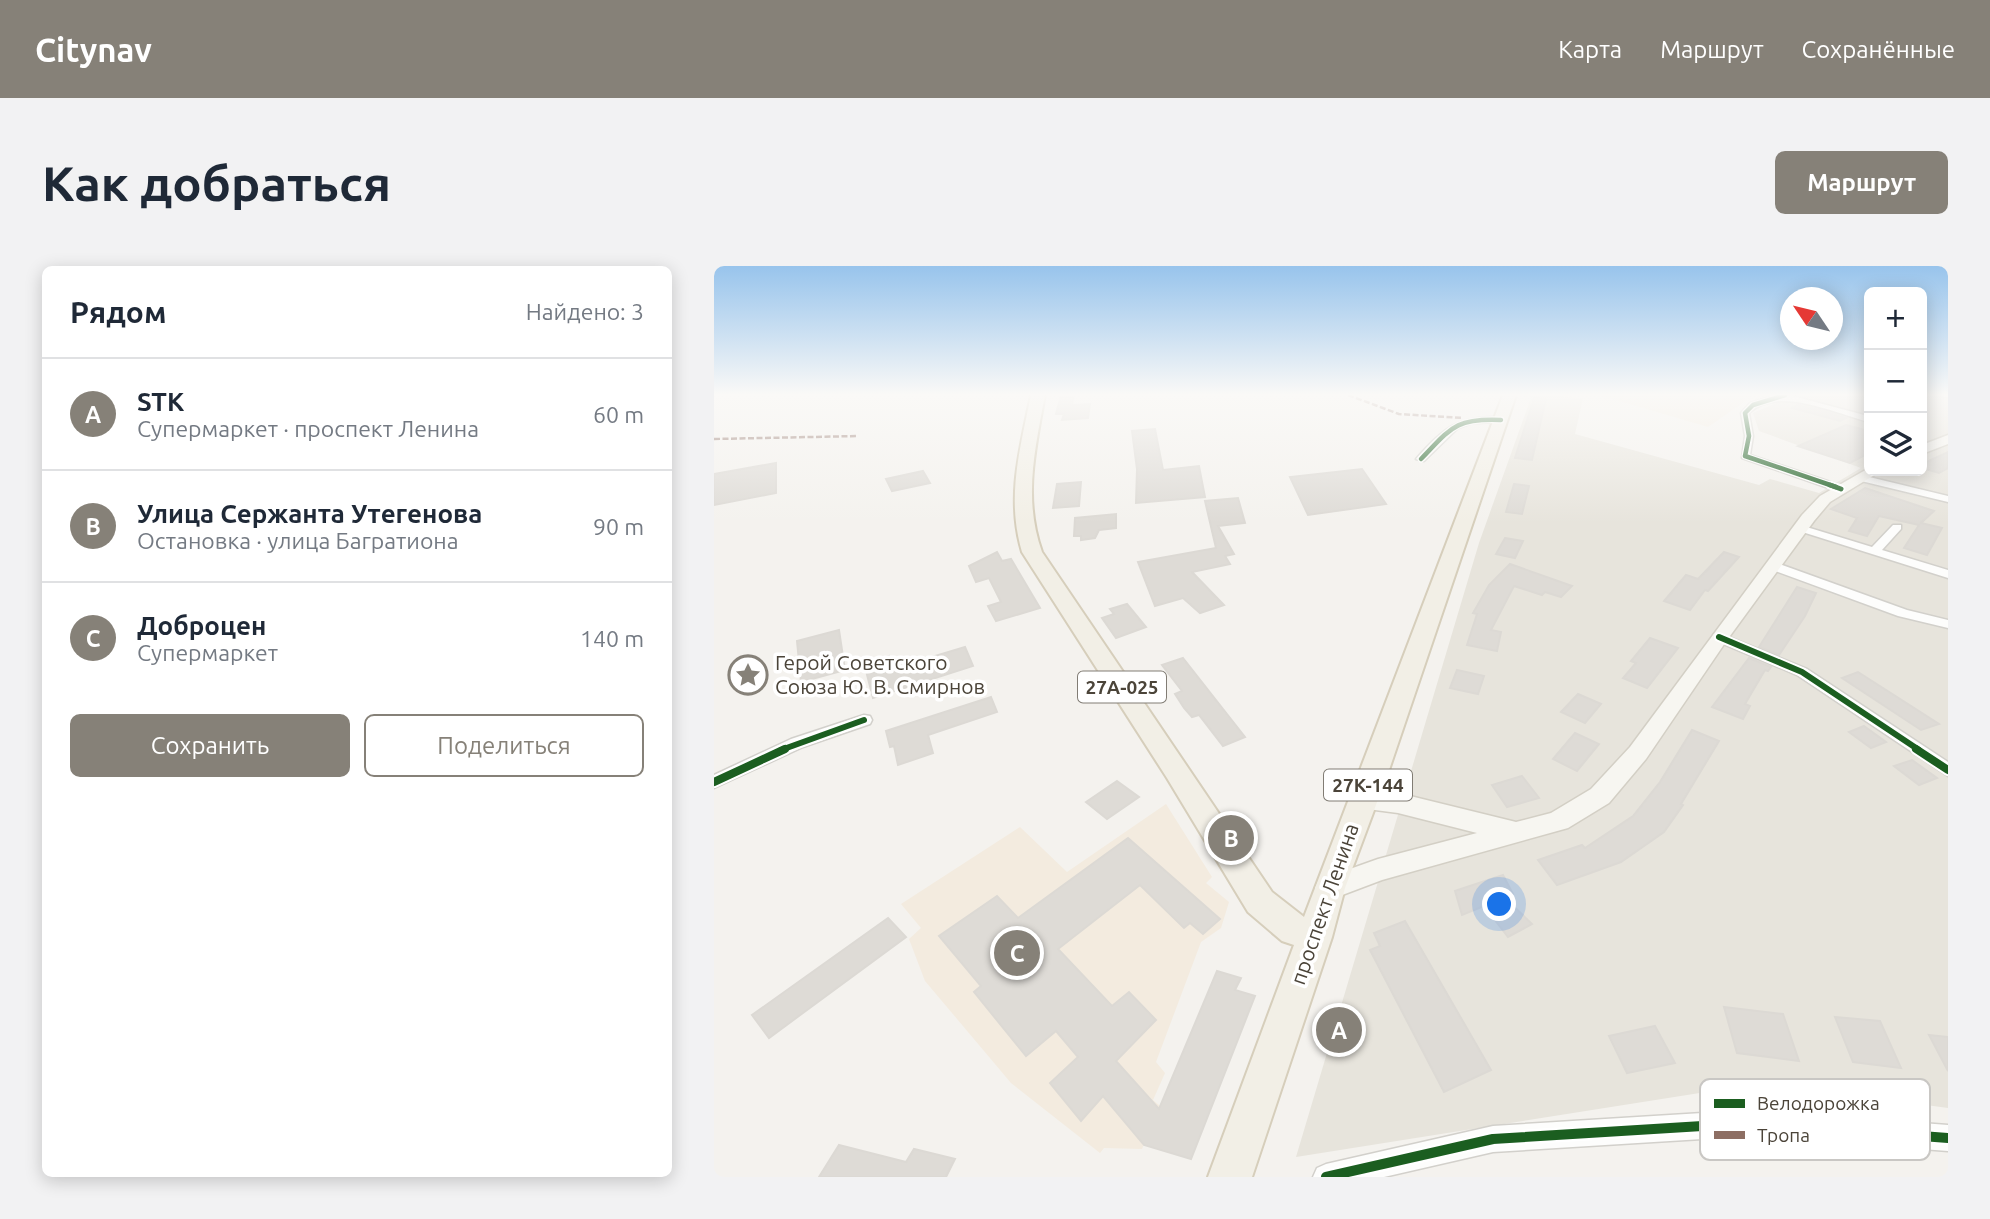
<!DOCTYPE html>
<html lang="ru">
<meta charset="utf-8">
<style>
body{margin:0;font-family:Ubuntu,sans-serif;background:#f2f2f3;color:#1f2937}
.controls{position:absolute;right:21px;top:21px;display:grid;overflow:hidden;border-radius:10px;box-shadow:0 4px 18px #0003}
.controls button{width:63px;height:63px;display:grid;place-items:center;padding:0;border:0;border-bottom:2px solid #e0e1e3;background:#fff;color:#1f2937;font:35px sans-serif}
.compass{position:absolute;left:1066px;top:21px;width:63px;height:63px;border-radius:50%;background:#fff;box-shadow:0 4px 18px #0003;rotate:305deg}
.you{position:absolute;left:786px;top:639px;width:24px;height:24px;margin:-18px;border:5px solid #fff;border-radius:50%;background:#1a73e8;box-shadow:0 0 0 10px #1a73e833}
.badge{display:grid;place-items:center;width:46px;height:46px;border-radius:50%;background:#868178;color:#fff;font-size:23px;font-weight:700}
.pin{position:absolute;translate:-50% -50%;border:4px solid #fff;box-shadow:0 2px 7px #0006}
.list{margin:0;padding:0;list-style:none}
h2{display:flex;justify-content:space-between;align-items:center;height:91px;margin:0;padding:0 28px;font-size:30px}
h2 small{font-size:23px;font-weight:400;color:#747a83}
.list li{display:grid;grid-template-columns:46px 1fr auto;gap:21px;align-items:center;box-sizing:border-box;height:112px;padding:0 28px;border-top:2px solid #e0e1e3}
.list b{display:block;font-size:26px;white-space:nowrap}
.list p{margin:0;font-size:23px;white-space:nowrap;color:#747a83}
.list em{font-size:23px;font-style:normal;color:#747a83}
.actions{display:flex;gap:14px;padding:21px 28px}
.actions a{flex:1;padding:16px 0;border:2px solid #868178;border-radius:10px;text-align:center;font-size:24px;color:#868178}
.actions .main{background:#868178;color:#fff}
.icon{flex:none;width:38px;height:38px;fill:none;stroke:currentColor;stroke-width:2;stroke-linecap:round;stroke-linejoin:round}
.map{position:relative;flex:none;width:1234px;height:911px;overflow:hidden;border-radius:10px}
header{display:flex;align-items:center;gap:42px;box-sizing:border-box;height:98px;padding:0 35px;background:#868178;color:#fff}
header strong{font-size:33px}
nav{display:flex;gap:38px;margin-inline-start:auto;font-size:24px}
.intro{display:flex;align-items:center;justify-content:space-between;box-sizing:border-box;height:168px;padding:0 42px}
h1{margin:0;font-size:49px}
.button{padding:18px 32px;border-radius:10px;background:#868178;color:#fff;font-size:24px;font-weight:700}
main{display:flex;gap:42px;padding:0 42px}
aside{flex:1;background:#fff;border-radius:10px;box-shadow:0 4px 18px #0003}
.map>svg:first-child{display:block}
.residential{fill:#e7e4dc}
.commercial{fill:#f3ebdf}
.building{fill:#dedbd6;stroke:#dcd9d4;stroke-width:2}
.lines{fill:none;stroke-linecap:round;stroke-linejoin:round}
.minor-casing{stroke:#d2d0cb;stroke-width:3}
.secondary-casing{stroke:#d3cfc5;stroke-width:3}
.primary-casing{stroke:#d6cebb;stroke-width:4}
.minor{fill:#fdfdfc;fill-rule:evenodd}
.secondary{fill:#f7f6f1;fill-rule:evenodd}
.primary{fill:#f2efe6;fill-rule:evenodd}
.quiet{stroke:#8d6e63;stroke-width:2.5;stroke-dasharray:6 2.5;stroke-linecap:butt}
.cycleway-far4-casing{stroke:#fff;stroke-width:7}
.cycleway-far3-casing{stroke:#fff;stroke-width:9}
.cycleway-far2-casing{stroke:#fff;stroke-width:10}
.cycleway-far1-casing{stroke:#fff;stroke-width:12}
.cycleway-casing{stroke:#fff;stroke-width:15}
.cycleway-far4{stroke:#1b5e20;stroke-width:4.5}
.cycleway-far3{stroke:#1b5e20;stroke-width:5}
.cycleway-far2{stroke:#1b5e20;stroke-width:6}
.cycleway-far1{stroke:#1b5e20;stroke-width:8}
.cycleway{stroke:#1b5e20;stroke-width:10}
.labels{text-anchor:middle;stroke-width:7;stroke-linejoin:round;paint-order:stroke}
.shield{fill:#fff;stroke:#817c74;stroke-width:2}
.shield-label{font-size:19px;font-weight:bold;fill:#4b4439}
.poi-label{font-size:21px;fill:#4b4439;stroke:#fff;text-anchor:start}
.street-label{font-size:21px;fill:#4b4439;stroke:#fff}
.key{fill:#fff;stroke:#c9c7c4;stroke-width:2}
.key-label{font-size:19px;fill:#4b4439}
</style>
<header>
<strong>Citynav</strong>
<nav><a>Карта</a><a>Маршрут</a><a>Сохранённые</a></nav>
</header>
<div class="intro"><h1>Как добраться</h1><a class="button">Маршрут</a></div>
<main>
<aside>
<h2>Рядом<small>Найдено: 3</small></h2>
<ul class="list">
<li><span class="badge">A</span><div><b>STK</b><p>Супермаркет · проспект Ленина</p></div><em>60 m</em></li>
<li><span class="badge">B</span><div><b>Улица Сержанта Утегенова</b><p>Остановка · улица Багратиона</p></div><em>90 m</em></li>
<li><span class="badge">C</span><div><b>Доброцен</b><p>Супермаркет</p></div><em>140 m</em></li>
</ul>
<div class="actions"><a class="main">Сохранить</a><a>Поделиться</a></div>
</aside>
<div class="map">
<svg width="1234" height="911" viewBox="0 0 1234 911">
<rect width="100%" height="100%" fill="#f4f2ee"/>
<polygon class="residential" points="818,129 869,132 861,168 1045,219 1056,213 1105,227 1147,202 1045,165 1039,147 1081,129 1155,129 1155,205 1208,205 1208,129 1234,129 1234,842 1049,817 582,891 765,277"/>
<g class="commercial">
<polygon points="885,129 1040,129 994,161"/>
<polygon points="452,538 498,611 492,617 515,636 507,662 487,676 442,796 451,807 439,834 446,840 428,883 390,882 386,887 297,817 211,715 195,673 207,662 187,638 306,561 353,606"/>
</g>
<g class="building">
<polygon points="347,129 360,129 358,139 376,138 374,152 348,154 350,148 342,148"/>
<polygon points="820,132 832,133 818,194 801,192"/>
<polygon points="1083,139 1106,144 1132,152 1126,155 1078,142"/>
<polygon points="1132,159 1155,165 1155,187 1136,197 1084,180"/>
<polygon points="441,163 449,204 485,200 491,231 422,237 423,203 418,165"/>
<polygon points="1234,186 1234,202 1225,207 1208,202 1208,198"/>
<polygon points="62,197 62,227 0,239 0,208"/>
<polygon points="648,203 672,238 594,249 576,211"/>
<polygon points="209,205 216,217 178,225 172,213"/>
<polygon points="367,216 365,240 339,242 343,218"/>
<polygon points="800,218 815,220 808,248 792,246"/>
<polygon points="1151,222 1220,245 1207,257 1228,262 1213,289 1190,282 1205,259 1165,250 1153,270 1135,265 1143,252 1117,243"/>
<polygon points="524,232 531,257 504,260 520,288 511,290 516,298 478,306 510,339 486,347 469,332 441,340 424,296 502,282 491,235"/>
<polygon points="402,248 402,262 385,264 381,272 367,274 367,270 360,270 361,252"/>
<polygon points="791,272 809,275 801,292 782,288"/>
<polygon points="283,286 288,295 297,293 326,342 282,355 274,340 287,336 275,312 262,316 255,300"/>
<polygon points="1010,286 1025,291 994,325 991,324 976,344 950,335 972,309 984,313"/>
<polygon points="796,298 858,320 847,331 831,326 828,329 800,320 777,364 787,366 783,385 753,379 763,348 759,347 775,319"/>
<polygon points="1083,321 1102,327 1091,350 1065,389 1045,381"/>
<polygon points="413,338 432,361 402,372 388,352 400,348 396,343"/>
<polygon points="125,364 131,404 87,416 83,375"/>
<polygon points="936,372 964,382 933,422 909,412 922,397 917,395"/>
<polygon points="251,381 259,400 159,432 150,397 175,390 178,403"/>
<polygon points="469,392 531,471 509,480 485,449 478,451 470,442 461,428 468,425 448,399"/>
<polygon points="1035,392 1057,401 1054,405 1051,404 1031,438 1036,440 1029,453 998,441"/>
<polygon points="743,404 770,410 764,428 736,422"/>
<polygon points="1144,406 1225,458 1207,464 1128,412"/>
<polygon points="864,428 887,438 871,457 847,446"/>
<polygon points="277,431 283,446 214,469 219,487 184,499 180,480 176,481 172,465"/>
<polygon points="1150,460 1172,476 1157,482 1135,466"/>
<polygon points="978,464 1005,475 967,538 969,539 950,566 907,596 843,619 824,594 868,579 871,582 919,550 946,516"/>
<polygon points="861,467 885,478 863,505 839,493"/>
<polygon points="1198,494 1223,512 1205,519 1180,500"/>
<polygon points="808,510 825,532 793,541 778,519"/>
<polygon points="403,515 425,531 393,553 372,536"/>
<polygon points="414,572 506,653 489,668 476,657 470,662 426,619 344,683 398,740 415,726 442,754 402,795 445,843 503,705 527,712 521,724 541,730 477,893 430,879 389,830 367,855 336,817 364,791 342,765 312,790 260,726 267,720 225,670 283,630 304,652"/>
<polygon points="789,609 799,628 791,632 818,658 794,671 770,640 748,649 741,625"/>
<polygon points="174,652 192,671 55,772 38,749"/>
<polygon points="691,655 777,804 730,826 656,684 666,680 660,667"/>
<polygon points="1010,741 1069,748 1085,795 1023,787"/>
<polygon points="1121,751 1166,755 1187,802 1139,796"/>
<polygon points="941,760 961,797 913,807 895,770"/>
<polygon points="1215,769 1234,771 1234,805"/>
<polygon points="125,879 192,896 200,883 241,893 232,911 105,911"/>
</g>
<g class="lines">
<g class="minor-casing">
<g id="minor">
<path d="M 1062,129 L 1075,129 L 1154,150 L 1154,154 L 1151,155 C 1118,146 1062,120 1035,147 L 1039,170 L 1036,189 L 1131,221 L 1131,225 L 1123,225 L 1028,192 L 1031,170 L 1027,147 L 1036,137 Z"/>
<polygon points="1229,129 1234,129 1234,131 1230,131"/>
<path d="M 787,151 L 791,154 L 790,156 L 758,157 L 744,162 L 710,195 L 702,193 C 730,161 744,150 787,151 Z"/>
<polygon points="1147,209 1234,230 1234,236 1143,214 1142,212"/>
<polygon points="1086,259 1158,281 1179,259 1187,259 1187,263 1168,284 1234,304 1234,312 1082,264 1082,260"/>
<polygon points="1060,296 1193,344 1234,354 1234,362 1184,350 1056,303 1056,297"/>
<polygon points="1005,367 1093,403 1234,496 1234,510 1083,409 1000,374 998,371 1000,368"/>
<polygon points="150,449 156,450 158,454 156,458 89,481 0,522 0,509 77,473"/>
<polygon points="1037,844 1234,859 1234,885 1037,870 779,886 670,911 599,911 603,902 612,898 779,860"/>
</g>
</g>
<g class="secondary-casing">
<g id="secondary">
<polygon points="1234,169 1234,178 1208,188 1208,179"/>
<polygon points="1155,202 1155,205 1167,205 1116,236 1100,255 1013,374 932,493 895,537 854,562 668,614 615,634 605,630 601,622 605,614 664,593 763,567 684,547 638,541 634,534 638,527 647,524 684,527 802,556 837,547 877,523 916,481 1088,249 1106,230"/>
</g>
</g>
<g class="primary-casing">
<path id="primary" d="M 317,129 L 331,129 C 321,183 309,233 328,286 L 558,626 L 590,651 L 789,129 L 802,129 L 675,504 L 631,622 L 618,671 L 538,911 L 494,911 L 580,679 L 568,675 L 534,646 L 453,512 L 308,286 C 292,232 306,183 317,129 Z"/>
</g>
<use href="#minor" class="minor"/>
<use href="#secondary" class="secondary"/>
<use href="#primary" class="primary"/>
<g class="quiet">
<polyline points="634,129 685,148 749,152"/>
<polyline points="0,173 144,170"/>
</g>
<g class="cycleway-far4-casing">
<g id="cycleway-far4">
<polyline points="1071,129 1039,139 1031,147 1035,170 1031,190 1122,221"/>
<path d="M 707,193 C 737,162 741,152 787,154"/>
</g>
</g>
<g class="cycleway-far3-casing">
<polyline id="cycleway-far3" points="1116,219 1127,223"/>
</g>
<g class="cycleway-far2-casing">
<g id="cycleway-far2">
<polyline points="1005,371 1088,406 1205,484"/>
<polyline points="67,484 150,454"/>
</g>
</g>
<g class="cycleway-far1-casing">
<g id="cycleway-far1">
<polyline points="1202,483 1234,504"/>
<polyline points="0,516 71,483"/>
</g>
</g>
<g class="cycleway-casing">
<polyline id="cycleway" points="612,911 779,873 1037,857 1234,872"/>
</g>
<use href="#cycleway-far4" class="cycleway-far4"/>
<use href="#cycleway-far3" class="cycleway-far3"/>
<use href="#cycleway-far2" class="cycleway-far2"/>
<use href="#cycleway-far1" class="cycleway-far1"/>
<use href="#cycleway" class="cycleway"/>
</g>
<linearGradient id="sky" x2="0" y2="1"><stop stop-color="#98c4ec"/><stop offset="0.5" stop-color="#faf9f7"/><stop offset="1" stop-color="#faf9f7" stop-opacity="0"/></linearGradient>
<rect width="1234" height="257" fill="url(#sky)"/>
<defs>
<g id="sight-ring" transform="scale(2.0125)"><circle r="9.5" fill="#fff" stroke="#868178" stroke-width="1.5"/><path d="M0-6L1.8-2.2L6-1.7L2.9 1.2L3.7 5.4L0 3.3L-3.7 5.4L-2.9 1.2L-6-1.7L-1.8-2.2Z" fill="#868178"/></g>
</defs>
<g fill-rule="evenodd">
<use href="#sight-ring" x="34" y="409"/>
</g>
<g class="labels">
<g class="shield">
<rect x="364" y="405.5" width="88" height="31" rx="5"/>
<rect x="610" y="503.5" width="88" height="31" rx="5"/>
</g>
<g class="shield-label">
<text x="408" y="428">27А-025</text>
<text x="654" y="526">27К-144</text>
</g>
<g class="poi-label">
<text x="61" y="404">Герой Советского<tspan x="61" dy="24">Союза Ю. В. Смирнов</tspan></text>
</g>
<g class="street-label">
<text transform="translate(611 638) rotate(-71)" y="7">проспект Ленина</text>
</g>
</g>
<rect x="986" y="813" width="230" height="81" rx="10" class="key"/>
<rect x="1000" y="833" width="31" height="9" fill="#1b5e20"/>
<rect x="1000" y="865" width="31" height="8" fill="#8d6e63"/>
<g class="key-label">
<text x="1043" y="844">Велодорожка</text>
<text x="1043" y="876">Тропа</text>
</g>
</svg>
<div class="controls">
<button>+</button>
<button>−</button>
<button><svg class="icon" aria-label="layers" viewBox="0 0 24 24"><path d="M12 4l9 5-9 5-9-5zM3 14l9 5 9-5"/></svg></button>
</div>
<svg class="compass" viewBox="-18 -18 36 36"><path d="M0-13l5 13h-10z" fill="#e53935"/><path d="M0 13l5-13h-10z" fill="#747a83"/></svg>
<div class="you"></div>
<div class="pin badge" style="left:625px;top:764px">A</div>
<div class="pin badge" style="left:517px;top:572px">B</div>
<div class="pin badge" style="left:303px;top:687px">C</div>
</div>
</main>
